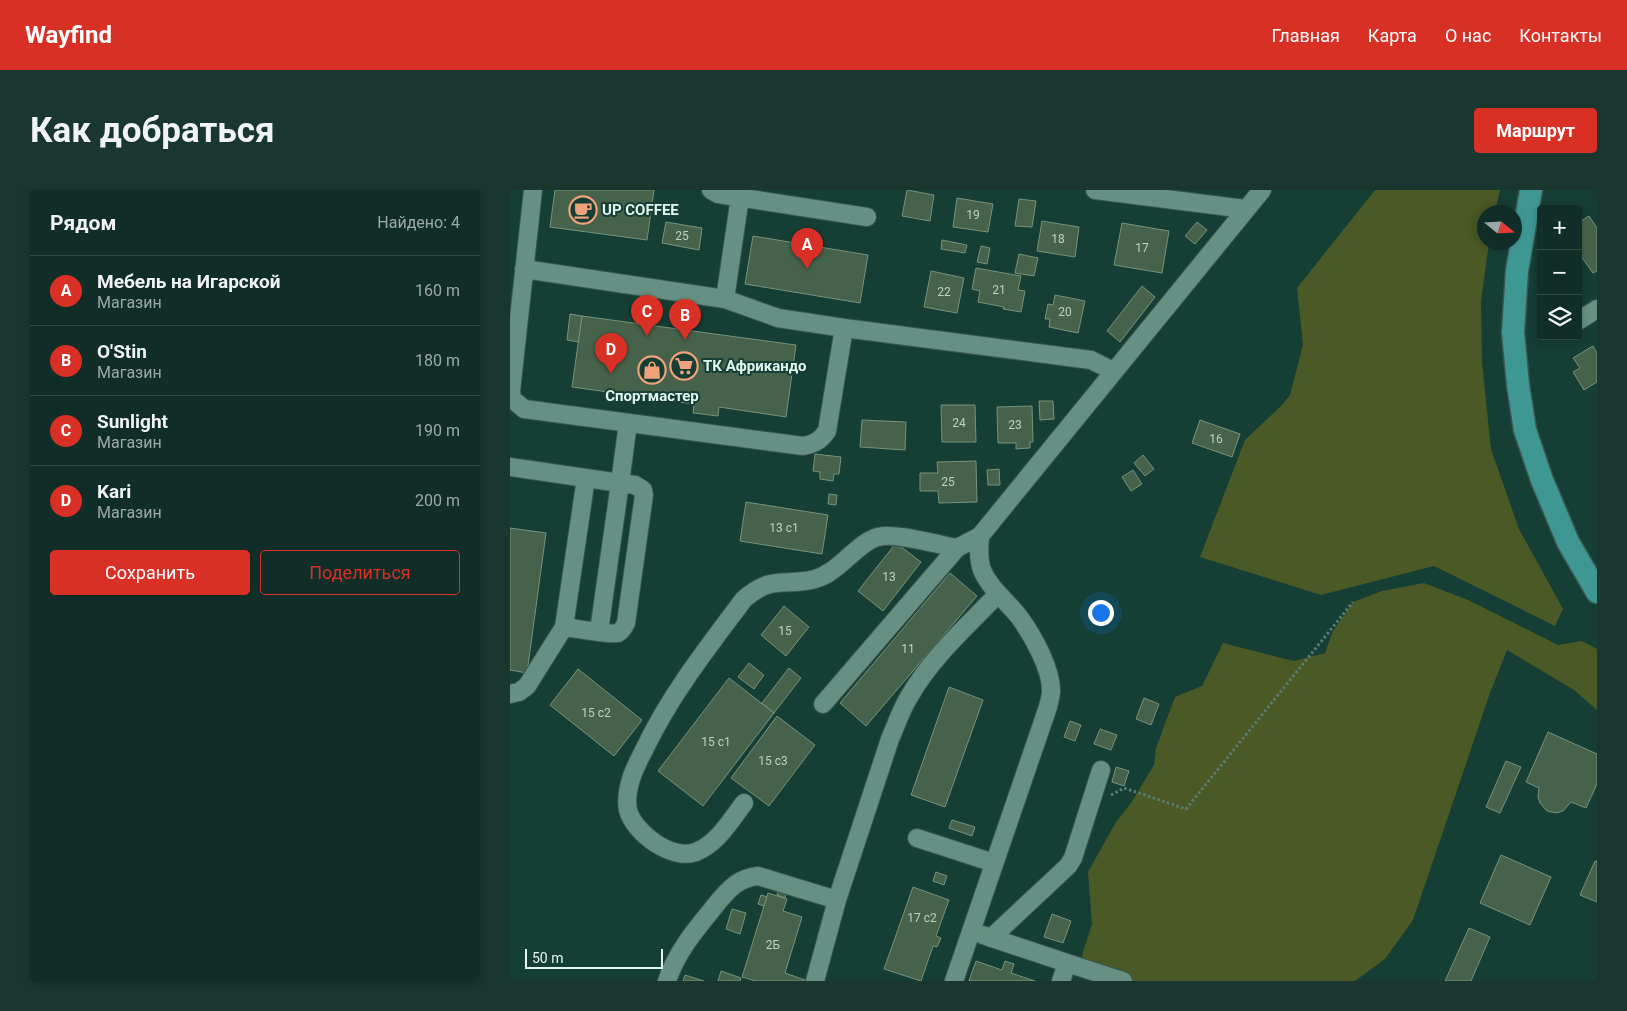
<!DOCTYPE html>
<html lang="ru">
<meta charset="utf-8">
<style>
body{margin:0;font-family:Roboto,sans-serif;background:#19362f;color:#f1f3f6}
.controls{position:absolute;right:15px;top:15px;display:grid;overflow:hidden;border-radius:5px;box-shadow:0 2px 8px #0003}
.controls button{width:45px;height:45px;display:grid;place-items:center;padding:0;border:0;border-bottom:1px solid #304a44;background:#102e27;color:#f1f3f6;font:25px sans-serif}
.compass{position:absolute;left:967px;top:15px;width:45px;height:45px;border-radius:50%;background:#102e27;box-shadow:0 2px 8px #0003;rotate:108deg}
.scale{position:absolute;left:15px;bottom:12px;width:138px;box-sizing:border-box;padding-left:5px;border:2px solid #e0f6ef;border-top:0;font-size:14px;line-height:18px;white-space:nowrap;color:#e0f6ef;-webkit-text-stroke:4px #153e34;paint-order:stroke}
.you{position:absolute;left:590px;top:422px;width:18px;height:18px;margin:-12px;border:4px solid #fff;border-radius:50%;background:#1a73e8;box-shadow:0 0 0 8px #1a73e833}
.badge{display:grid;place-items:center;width:32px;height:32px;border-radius:50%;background:#d93025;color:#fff;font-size:16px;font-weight:700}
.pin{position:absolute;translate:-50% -41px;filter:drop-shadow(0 1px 2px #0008)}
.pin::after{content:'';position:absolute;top:26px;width:18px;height:15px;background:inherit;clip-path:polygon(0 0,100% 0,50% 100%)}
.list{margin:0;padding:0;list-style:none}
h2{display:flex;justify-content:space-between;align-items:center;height:65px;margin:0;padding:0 20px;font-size:21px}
h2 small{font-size:16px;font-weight:400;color:#9ca8a7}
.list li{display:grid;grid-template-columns:32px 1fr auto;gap:15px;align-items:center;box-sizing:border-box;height:70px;padding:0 20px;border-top:1px solid #304a44}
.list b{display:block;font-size:19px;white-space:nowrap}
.list p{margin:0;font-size:16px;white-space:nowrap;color:#9ca8a7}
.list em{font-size:16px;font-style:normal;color:#9ca8a7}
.actions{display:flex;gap:10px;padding:15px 20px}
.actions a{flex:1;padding:11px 0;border:1px solid #d93025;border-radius:5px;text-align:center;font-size:18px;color:#d93025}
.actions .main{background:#d93025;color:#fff}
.icon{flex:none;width:28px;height:28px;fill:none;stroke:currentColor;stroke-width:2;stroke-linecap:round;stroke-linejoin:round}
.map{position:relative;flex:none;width:1087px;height:791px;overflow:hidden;border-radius:5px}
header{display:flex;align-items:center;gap:30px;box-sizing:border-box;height:70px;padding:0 25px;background:#d93025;color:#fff}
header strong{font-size:24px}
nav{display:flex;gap:28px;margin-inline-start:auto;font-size:18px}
.intro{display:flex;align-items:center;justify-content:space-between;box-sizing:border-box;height:120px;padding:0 30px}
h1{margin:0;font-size:35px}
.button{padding:12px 22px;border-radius:5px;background:#d93025;color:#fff;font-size:18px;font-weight:700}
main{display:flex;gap:30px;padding:0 30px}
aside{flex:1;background:#102e27;border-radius:5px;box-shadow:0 2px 8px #0003}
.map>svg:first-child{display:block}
.green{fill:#4a5926}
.building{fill:#47624b;stroke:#76937b}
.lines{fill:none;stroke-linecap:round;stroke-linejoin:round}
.minor-casing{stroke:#39564f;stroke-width:20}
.major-casing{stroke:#39564f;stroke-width:25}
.path{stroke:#597c73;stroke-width:3;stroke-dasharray:2.5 2.5;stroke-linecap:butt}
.minor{stroke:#669083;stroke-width:18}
.major{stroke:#3f9794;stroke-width:22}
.labels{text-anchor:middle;stroke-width:4;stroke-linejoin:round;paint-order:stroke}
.number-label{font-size:12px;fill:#bad1c6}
.poi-label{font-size:15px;font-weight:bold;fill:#e0f6ef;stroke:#153e34;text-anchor:start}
</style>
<header>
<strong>Wayfind</strong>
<nav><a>Главная</a><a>Карта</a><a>О нас</a><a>Контакты</a></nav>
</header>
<div class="intro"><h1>Как добраться</h1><a class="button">Маршрут</a></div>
<main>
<aside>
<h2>Рядом<small>Найдено: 4</small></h2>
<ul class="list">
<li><span class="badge">A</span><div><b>Мебель на Игарской</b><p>Магазин</p></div><em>160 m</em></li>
<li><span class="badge">B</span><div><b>O'Stin</b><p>Магазин</p></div><em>180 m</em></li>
<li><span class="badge">C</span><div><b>Sunlight</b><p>Магазин</p></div><em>190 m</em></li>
<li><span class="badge">D</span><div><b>Kari</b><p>Магазин</p></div><em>200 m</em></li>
</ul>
<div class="actions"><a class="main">Сохранить</a><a>Поделиться</a></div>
</aside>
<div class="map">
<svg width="1087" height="791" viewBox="0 0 1087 791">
<rect width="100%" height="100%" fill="#153e34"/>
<g class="green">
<polygon points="865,0 990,0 985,22 974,22 974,52 979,53 971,111 972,172 981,259 1009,339 1053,419 1045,436 924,376 811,405 690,367 735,250 772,215 780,205 793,155 787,98"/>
<polygon points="914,393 958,410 1048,455 1072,451 1087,459 1087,520 1064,500 997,460 980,503 903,730 875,769 845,791 603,791 579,782 572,765 582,734 578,682 606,632 621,613 644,575 646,558 665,507 692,496 713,453 784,471 815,463 823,441 843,412 872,401"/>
</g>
<g class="building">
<polygon points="45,0 144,0 137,50 40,37"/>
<polygon points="397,0 424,5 420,31 392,26"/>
<polygon points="447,8 483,14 478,42 443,37"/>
<polygon points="509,9 526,11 522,37 505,36"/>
<polygon points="1079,26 1087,38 1087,81 1083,83 1068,62 1068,58 1070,57 1068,54 1068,33"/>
<polygon points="532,31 569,37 565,67 527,61"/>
<polygon points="156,32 192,38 189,60 152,53"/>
<polygon points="687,32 697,40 685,54 675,46"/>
<polygon points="612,33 659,41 652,83 604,75"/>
<polygon points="243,46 358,65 350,113 235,94"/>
<polygon points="432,50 457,55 455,63 431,59"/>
<polygon points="471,56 480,58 477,74 467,72"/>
<polygon points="509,64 528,68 524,86 505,83"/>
<polygon points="466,78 511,86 508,100 515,101 511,122 493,119 494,117 468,112 470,101 462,99"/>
<polygon points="421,81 454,88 447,123 414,117"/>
<polygon points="632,96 645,107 610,152 597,141"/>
<polygon points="545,105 575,111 568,143 539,137 540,129 535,129 538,114 543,115"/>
<polygon points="60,124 72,126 69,152 57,150"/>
<polygon points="72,126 286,155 276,227 209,217 208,226 183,223 184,214 62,197"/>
<polygon points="1083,156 1087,163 1087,192 1074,200 1063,182 1070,178 1063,168"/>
<polygon points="529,211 543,211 544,229 530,230"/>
<polygon points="431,215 465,215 466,252 432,252"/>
<polygon points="522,216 523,252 520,252 520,258 506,259 506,253 488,253 487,217"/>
<polygon points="352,230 396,232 395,260 350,257"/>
<polygon points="690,230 730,244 722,267 682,253"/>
<polygon points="305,264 331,267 329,284 324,284 323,291 310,289 310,282 303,281"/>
<polygon points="633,265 644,279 635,286 624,273"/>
<polygon points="466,271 467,312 429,313 428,301 410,301 410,283 428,283 427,272"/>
<polygon points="489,279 490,295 478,295 477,280"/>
<polygon points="623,280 632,294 621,301 612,287"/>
<polygon points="319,304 327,305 326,315 318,314"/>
<polygon points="236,312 318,325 312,364 230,351"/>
<polygon points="0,338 36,343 17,483 0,480"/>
<polygon points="386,353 411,372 373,421 348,401"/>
<polygon points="440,383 467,406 356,536 330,513"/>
<polygon points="274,416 299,437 276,466 251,445"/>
<polygon points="239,473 254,485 244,499 228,487"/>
<polygon points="279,478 291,488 264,523 252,513"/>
<polygon points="68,479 132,530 104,566 40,515"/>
<polygon points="219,488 264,523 193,616 148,581"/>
<polygon points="439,497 473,510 435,617 401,605"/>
<polygon points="634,508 649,514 641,535 626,529"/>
<polygon points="267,526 305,555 259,616 221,588"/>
<polygon points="560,531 571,535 565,551 554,547"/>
<polygon points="590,539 607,545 601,560 584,554"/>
<polygon points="1038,542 1087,564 1087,594 1076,618 1061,612 1053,621 1046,623 1037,621 1030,613 1028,607 1029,598 1016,592"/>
<polygon points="996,571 1011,577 990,623 976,617"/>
<polygon points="606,577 619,581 614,596 602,592"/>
<polygon points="442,630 465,637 462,646 439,638"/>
<polygon points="991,665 1041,687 1020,735 970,713"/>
<polygon points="1085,671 1087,671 1087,712 1070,705"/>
<polygon points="426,682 437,686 434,695 423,691"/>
<polygon points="403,697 439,710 426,746 431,748 427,757 423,756 411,791 374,779"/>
<polygon points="268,701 276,704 275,708 267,705"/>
<polygon points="258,703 277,709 273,721 292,727 275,783 295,790 295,791 246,791 232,787"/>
<polygon points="251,705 257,707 254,716 248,714"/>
<polygon points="222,719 236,723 230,744 216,739"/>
<polygon points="542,724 561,731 553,753 534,747"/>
<polygon points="959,738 980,747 961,791 935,791"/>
<polygon points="466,771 492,780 495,771 504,774 501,783 525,791 459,791"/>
<polygon points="211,781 231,788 230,791 208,791"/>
<polygon points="175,785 194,791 173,791"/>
</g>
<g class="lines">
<g class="minor-casing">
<g id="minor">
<path d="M 23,0 L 1,201 L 2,209 L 14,219 L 293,256 C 304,254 310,251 317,241 L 334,138"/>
<polyline points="201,0 208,4 357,27"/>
<polyline points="585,0 735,19"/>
<polyline points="14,79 215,109 268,128 334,138 581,170 603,181"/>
<polyline points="215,109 230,7"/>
<polyline points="1068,131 1087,119"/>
<polyline points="0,277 110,293 118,233"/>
<path d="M 54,437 C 64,438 100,445 108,443 C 112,441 114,437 116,433 L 134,305 L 133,300 L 125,295 L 110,293 L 89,441"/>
<polyline points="0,504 9,502 17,496 54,437 76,288"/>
<polyline points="313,514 447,358"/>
<path d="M 234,613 C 221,630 207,654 186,662 C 162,671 124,643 118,620 C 116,610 118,599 121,589 C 124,579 130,568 135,558 C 161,504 198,457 234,409 C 263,384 274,397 305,389 C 320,385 331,373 343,363 C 350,357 359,349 368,347 C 386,342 428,355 447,358 L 470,346 L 752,0"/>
<polyline points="407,648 484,673"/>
<polyline points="473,745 557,773 551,791"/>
<polyline points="481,748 558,676 563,668 591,580"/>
<polyline points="557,773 613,791"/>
<path d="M 157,791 C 166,764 182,744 200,722 C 208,712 216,701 226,694 C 233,689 239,687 248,686 L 327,710"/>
<path d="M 305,791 L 327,710 L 380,549 C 386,535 391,520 399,507 C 421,468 457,436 488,404"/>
<path d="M 444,791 L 538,517 C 539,512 541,506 541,502 C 542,480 523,446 510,428 C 498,412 480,399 472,380 C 468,369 469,357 470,346"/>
</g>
</g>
<g class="major-casing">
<polyline id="major" points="1021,0 1007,81 1003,142 1008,195 1015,240 1032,290 1058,352 1087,402"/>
</g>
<polyline class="path" points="601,605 614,598 676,619 843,412"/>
<use href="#minor" class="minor"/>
<use href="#major" class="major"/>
</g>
<defs>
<g id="cafe-ring" transform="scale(1.4375)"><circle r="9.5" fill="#153e34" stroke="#f0a27a" stroke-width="1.5"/><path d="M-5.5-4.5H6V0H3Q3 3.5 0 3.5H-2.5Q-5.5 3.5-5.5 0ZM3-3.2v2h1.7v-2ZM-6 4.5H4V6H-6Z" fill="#f0a27a"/></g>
<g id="supermarket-ring" transform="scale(1.4375)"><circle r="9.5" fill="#153e34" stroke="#f0a27a" stroke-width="1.5"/><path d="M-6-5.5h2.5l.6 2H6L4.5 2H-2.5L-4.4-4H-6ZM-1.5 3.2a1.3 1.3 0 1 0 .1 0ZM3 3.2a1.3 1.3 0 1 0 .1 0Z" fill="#f0a27a"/></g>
<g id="shop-ring" transform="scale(1.4375)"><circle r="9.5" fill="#153e34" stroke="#f0a27a" stroke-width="1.5"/><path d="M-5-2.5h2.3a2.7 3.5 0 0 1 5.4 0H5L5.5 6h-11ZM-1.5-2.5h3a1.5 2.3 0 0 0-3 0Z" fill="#f0a27a"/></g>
</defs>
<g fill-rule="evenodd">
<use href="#cafe-ring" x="73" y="20"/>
<use href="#supermarket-ring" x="174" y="176"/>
<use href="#shop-ring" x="142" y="180"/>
</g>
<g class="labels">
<g class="number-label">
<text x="463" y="29">19</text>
<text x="172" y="50">25</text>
<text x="548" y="53">18</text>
<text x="632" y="62">17</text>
<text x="489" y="104">21</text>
<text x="434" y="106">22</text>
<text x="555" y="126">20</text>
<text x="449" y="237">24</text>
<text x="505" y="239">23</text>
<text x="706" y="253">16</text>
<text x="438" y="296">25</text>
<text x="274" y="342">13 с1</text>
<text x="379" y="391">13</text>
<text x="275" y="445">15</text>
<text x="398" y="463">11</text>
<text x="86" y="527">15 с2</text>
<text x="206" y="556">15 с1</text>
<text x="263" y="575">15 с3</text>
<text x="412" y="732">17 с2</text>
<text x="263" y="759">2Б</text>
</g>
<g class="poi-label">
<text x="92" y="25">UP COFFEE</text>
<text x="193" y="181">ТК Африкандо</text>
<text x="142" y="211" text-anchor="middle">Спортмастер</text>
</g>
</g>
</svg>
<div class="controls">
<button>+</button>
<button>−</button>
<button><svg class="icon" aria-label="layers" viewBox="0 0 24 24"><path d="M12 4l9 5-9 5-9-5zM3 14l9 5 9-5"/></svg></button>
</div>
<svg class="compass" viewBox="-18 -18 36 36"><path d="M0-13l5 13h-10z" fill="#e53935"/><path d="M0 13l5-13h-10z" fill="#9ca8a7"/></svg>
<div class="scale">50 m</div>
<div class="you"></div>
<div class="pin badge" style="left:297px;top:79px">A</div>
<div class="pin badge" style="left:175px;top:150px">B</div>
<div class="pin badge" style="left:137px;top:146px">C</div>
<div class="pin badge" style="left:101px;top:184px">D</div>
</div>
</main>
